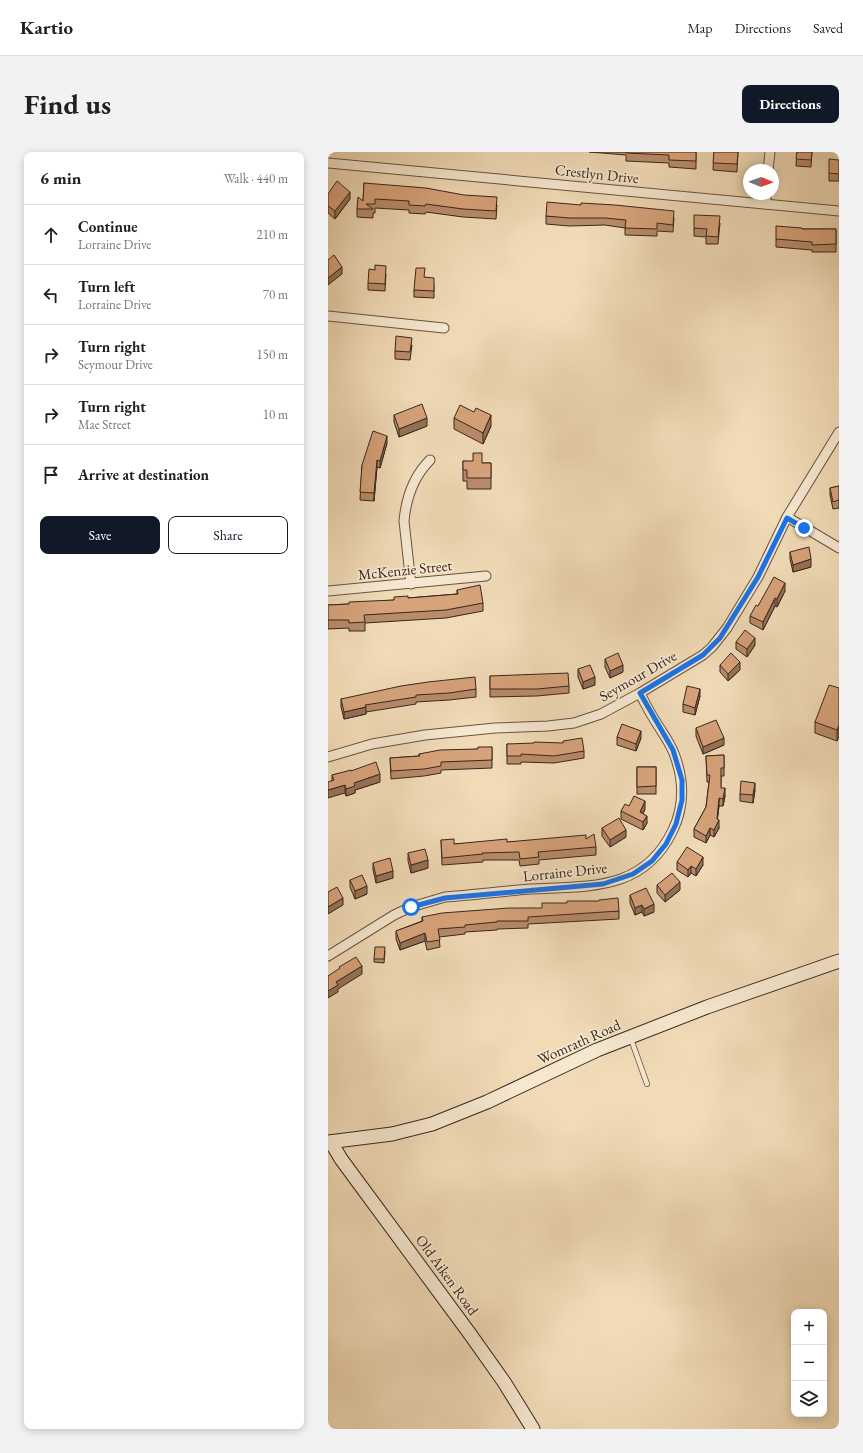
<!DOCTYPE html>
<meta charset="utf-8">
<style>
body{margin:0;font-family:"EB Garamond",serif;background:#f2f2f2;color:#202124}
.controls{position:absolute;right:12px;bottom:12px;display:grid;overflow:hidden;border-radius:8px;box-shadow:0 2px 10px #0003}
.controls button{width:36px;height:36px;display:grid;place-items:center;padding:0;border:0;border-bottom:1px solid #e0e0e0;background:#fff;color:#202124;font:20px sans-serif}
.compass{position:absolute;left:415px;top:12px;width:36px;height:36px;border-radius:50%;background:#fff;box-shadow:0 2px 10px #0003;rotate:91deg}
.stop{position:absolute;width:12px;height:12px;margin:-9px;border:3px solid #1a73e8;border-radius:50%;background:#fff}
.stop.end{background:#1a73e8;border-color:#fff;box-shadow:0 1px 4px #0008}
.list{margin:0;padding:0;list-style:none}
h2{display:flex;justify-content:space-between;align-items:center;height:52px;margin:0;padding:0 16px;font-size:17px}
h2 small{font-size:13px;font-weight:400;color:#757577}
.list li{display:grid;grid-template-columns:26px 1fr auto;gap:12px;align-items:center;box-sizing:border-box;height:60px;padding:0 16px;border-top:1px solid #e0e0e0}
.list b{display:block;font-size:15px;white-space:nowrap}
.list p{margin:0;font-size:13px;white-space:nowrap;color:#757577}
.list em{font-size:13px;font-style:normal;color:#757577}
.actions{display:flex;gap:8px;padding:12px 16px}
.actions a{flex:1;padding:9px 0;border:1px solid #111827;border-radius:8px;text-align:center;font-size:14px;color:#111827}
.actions .main{background:#111827;color:#fff}
.icon{flex:none;width:22px;height:22px;fill:none;stroke:currentColor;stroke-width:2;stroke-linecap:round;stroke-linejoin:round}
.map{position:relative;flex:none;width:511px;height:1277px;overflow:hidden;border-radius:8px}
header{display:flex;align-items:center;gap:24px;box-sizing:border-box;height:56px;padding:0 20px;background:#fff;border-bottom:1px solid #e0e0e0}
header strong{font-size:19px}
nav{display:flex;gap:22px;margin-inline-start:auto;font-size:14px}
.intro{display:flex;align-items:center;justify-content:space-between;box-sizing:border-box;height:96px;padding:0 24px}
h1{margin:0;font-size:28px}
.button{padding:10px 18px;border-radius:8px;background:#111827;color:#fff;font-size:14px;font-weight:700}
main{display:flex;gap:24px;padding:0 24px}
aside{flex:1;background:#fff;border-radius:8px;box-shadow:0 2px 10px #0003}
.map>svg:first-child{display:block}
.lines{fill:none;stroke-linecap:round;stroke-linejoin:round}
.lane-casing{stroke:#675344;stroke-width:6}
.street-casing{stroke:#675344;stroke-width:11}
.secondary-casing{stroke:#39261e;stroke-width:15}
.lane{stroke:#f6e8d0;stroke-width:4.5}
.street{stroke:#f6e8d0;stroke-width:9}
.secondary{stroke:#f6e8d0;stroke-width:13}
.wall{fill:#b98c6a;stroke:#39261e}
.shaded-wall{fill:#967256;stroke:#39261e}
.building{fill:#d7a37b;stroke:#39261e}
.route{stroke:#1a73e8;stroke-width:5}
.labels{text-anchor:middle;stroke-width:3.5;stroke-linejoin:round;paint-order:stroke}
.street-label{font-size:15px;fill:#39261e;stroke:#f6e8d0}
</style>
<header>
<strong>Kartio</strong>
<nav><a>Map</a><a>Directions</a><a>Saved</a></nav>
</header>
<div class="intro"><h1>Find us</h1><a class="button">Directions</a></div>
<main>
<aside>
<h2>6 min<small>Walk · 440 m</small></h2>
<ul class="list">
<li><svg class="icon" aria-label="ahead" viewBox="0 0 24 24"><path d="M12 20V5M6 11l6-6 6 6"/></svg><div><b>Continue</b><p>Lorraine Drive</p></div><em>210 m</em></li>
<li><svg class="icon" aria-label="left" viewBox="0 0 24 24"><path d="M17 20v-9H6M10 6l-5 5 5 5"/></svg><div><b>Turn left</b><p>Lorraine Drive</p></div><em>70 m</em></li>
<li><svg class="icon" aria-label="right" viewBox="0 0 24 24"><path d="M7 20v-9h11M14 6l5 5-5 5"/></svg><div><b>Turn right</b><p>Seymour Drive</p></div><em>150 m</em></li>
<li><svg class="icon" aria-label="right" viewBox="0 0 24 24"><path d="M7 20v-9h11M14 6l5 5-5 5"/></svg><div><b>Turn right</b><p>Mae Street</p></div><em>10 m</em></li>
<li><svg class="icon" aria-label="arrive" viewBox="0 0 24 24"><path d="M6 21V4h12l-3 4 3 4H6"/></svg><div><b>Arrive at destination</b></div></li>
</ul>
<div class="actions"><a class="main">Save</a><a>Share</a></div>
</aside>
<div class="map">
<svg width="511" height="1277" viewBox="0 0 511 1277">
<rect width="100%" height="100%" fill="#f1dbb7"/>
<filter id="stains"><feTurbulence type="fractalNoise" baseFrequency=".005" numOctaves="4"/><feColorMatrix values="0 0 0 0 .2 0 0 0 0 .09 0 0 0 0 .02 0 0 0 .5 -.17"/></filter>
<radialGradient id="worn" r=".72"><stop offset=".6" stop-color="#630" stop-opacity="0"/><stop offset="1" stop-color="#630" stop-opacity=".3"/></radialGradient>
<g class="lines">
<g class="lane-casing">
<polyline id="lane" points="303,887 319,932"/>
</g>
<g class="street-casing">
<g id="street">
<polyline points="0,11 511,59"/>
<polyline points="440,18 442,0"/>
<polyline points="438,52 438,42"/>
<polyline points="0,164 116,176"/>
<polyline points="459,365 511,396"/>
<path d="M 83,432 L 76,369 C 78,347 86,324 102,308"/>
<polyline points="0,439 158,424"/>
<polyline points="0,605 44,592 97,583 167,576 220,574 246,571 273,562 312,541 375,503 384,495 399,476 430,425 459,365 511,280"/>
<path d="M 0,804 L 66,763 L 83,755 L 117,745 C 146,743 175,739 204,737 C 262,734 316,739 345,678 C 356,655 356,631 348,607 C 345,596 339,588 333,578 C 325,566 318,554 312,541"/>
</g>
</g>
<g class="secondary-casing">
<g id="secondary">
<polyline points="0,990 64,982 104,972 159,950 269,898 379,855 511,809"/>
<polyline points="3,990 13,1007 142,1182 176,1230 205,1277"/>
</g>
</g>
<use href="#lane" class="lane"/>
<use href="#street" class="street"/>
<use href="#secondary" class="secondary"/>
</g>
<g class="wall">
<polygon points="261,0 368,0 368,17 341,15 341,11 298,9 298,3"/>
<polygon points="386,0 410,0 409,20 385,18"/>
<polygon points="469,0 484,0 483,15 468,14"/>
<polygon points="511,8 511,29 501,29 501,21"/>
<polygon points="36,31 169,53 168,67 135,65 98,60 97,62 81,61 81,58 47,56 47,61 45,61 45,66 29,65 29,57 35,49"/>
<polygon points="0,42 22,47 7,67 0,61"/>
<polygon points="218,64 346,66 345,80 329,79 329,84 297,83 297,76 277,73 241,74 218,72"/>
<polygon points="392,71 390,92 378,92 378,85 366,84 366,76"/>
<polygon points="474,77 508,77 508,100 484,100 484,98 448,95 448,87"/>
<polygon points="58,122 57,139 40,138 40,131"/>
<polygon points="97,125 106,133 106,146 86,145 86,138"/>
<polygon points="84,193 82,208 67,207 67,199"/>
<polygon points="146,260 163,274 155,292 126,277 126,266"/>
<polygon points="66,263 99,274 71,285 66,270"/>
<polygon points="59,291 52,316 49,315 46,349 32,348 34,313"/>
<polygon points="135,309 154,311 163,311 163,337 139,337 139,329 135,329"/>
<polygon points="511,334 511,356 505,357 502,343 502,336"/>
<polygon points="462,400 483,415 465,420 462,407"/>
<polygon points="129,438 155,451 155,459 118,466 37,471 37,479 21,479 21,476 0,477 0,453 21,452 66,448 80,446 129,442"/>
<polygon points="457,439 449,455 447,454 435,478 422,471 422,464"/>
<polygon points="408,490 427,493 419,505 408,497"/>
<polygon points="277,507 295,520 282,526 277,515"/>
<polygon points="392,513 412,518 400,529 392,520"/>
<polygon points="250,517 267,533 255,537 250,525"/>
<polygon points="162,524 241,534 241,541 209,544 162,545"/>
<polygon points="511,536 511,584 509,589 487,581 487,570"/>
<polygon points="148,537 148,545 121,548 88,550 88,552 38,560 38,562 16,567 13,555 13,547"/>
<polygon points="372,544 367,563 355,560 355,552"/>
<polygon points="368,576 396,593 375,602 368,584"/>
<polygon points="289,585 313,586 308,599 289,593"/>
<polygon points="179,592 256,599 256,606 226,611 193,610 193,612 179,612"/>
<polygon points="164,595 164,616 113,618 113,621 96,624 63,627 62,606 91,604 91,602 150,597"/>
<polygon points="396,603 396,624 393,624 393,636 397,644 395,654 391,654 389,668 391,676 386,685 382,683 378,691 366,685 366,677 378,655 381,630 379,630 378,604"/>
<rect x="309" y="615" width="19" height="27"/>
<polygon points="23,619 52,630 27,638 27,641 18,644 17,641 4,629 4,623"/>
<polygon points="427,638 425,651 412,649 412,642"/>
<polygon points="301,654 317,657 315,662 319,671 315,678 293,667 293,659"/>
<polygon points="274,676 298,685 282,695 274,684"/>
<polygon points="258,687 268,695 268,703 211,708 211,712 192,714 191,708 155,708 155,710 114,713 113,688 126,692 179,690"/>
<polygon points="80,701 100,716 83,721 80,709"/>
<polygon points="349,710 375,713 368,724 363,721 360,725 349,718"/>
<polygon points="45,711 65,726 48,731 45,718"/>
<polygon points="22,728 39,742 27,747 22,735"/>
<polygon points="329,733 352,738 337,750 329,741"/>
<polygon points="302,743 326,760 316,764 314,760 307,763 302,751"/>
<polygon points="291,759 291,767 200,772 200,776 169,777 169,778 137,780 137,782 111,785 112,795 99,798 97,789 72,798 68,787 68,779 94,769 94,765"/>
<polygon points="57,799 56,811 46,810 46,807"/>
</g>
<g class="shaded-wall">
<polygon points="22,40 22,47 7,67 7,59"/>
<polygon points="14,115 14,122 0,133 0,126"/>
<polygon points="163,263 163,274 155,292 155,281"/>
<polygon points="99,266 99,274 71,285 71,277"/>
<polygon points="59,284 59,291 52,316 52,309"/>
<polygon points="49,308 49,315 46,349 46,341"/>
<polygon points="483,407 483,415 465,420 465,413"/>
<polygon points="457,431 457,439 449,455 449,447"/>
<polygon points="447,446 447,454 435,478 435,470"/>
<polygon points="427,486 427,493 419,505 419,497"/>
<polygon points="412,510 412,518 400,529 400,522"/>
<polygon points="295,513 295,520 282,526 282,519"/>
<polygon points="267,525 267,533 255,537 255,530"/>
<polygon points="372,537 372,544 367,563 367,556"/>
<polygon points="38,555 38,562 16,567 16,560"/>
<polygon points="511,573 511,584 509,589 509,578"/>
<polygon points="313,579 313,586 308,599 308,592"/>
<polygon points="396,586 396,593 375,602 375,595"/>
<polygon points="52,622 52,630 27,638 27,641 18,644 18,637 26,631"/>
<polygon points="427,631 427,638 425,651 425,643"/>
<polygon points="17,633 17,641 0,646 0,638"/>
<polygon points="397,636 397,644 395,654 395,647"/>
<polygon points="391,646 391,654 389,672 391,668 391,676 386,685 386,678 389,667"/>
<polygon points="317,649 317,657 312,668 312,660"/>
<polygon points="319,664 319,671 315,678 315,670"/>
<polygon points="382,676 382,683 378,691 378,684"/>
<polygon points="298,678 298,685 282,695 282,688"/>
<polygon points="375,705 375,713 368,724 368,717"/>
<polygon points="100,708 100,716 83,721 83,713"/>
<polygon points="363,714 363,721 360,725 360,718"/>
<polygon points="65,719 65,726 48,731 48,724"/>
<polygon points="352,730 352,738 337,750 337,743"/>
<polygon points="39,734 39,742 27,747 27,739"/>
<polygon points="15,746 15,753 0,762 0,755"/>
<polygon points="326,752 326,760 316,764 316,757"/>
<polygon points="314,753 314,760 307,763 307,756"/>
<polygon points="97,781 97,789 72,798 72,791"/>
<polygon points="34,814 34,822 10,837 10,840 0,846 0,839 8,830"/>
</g>
<g class="building">
<polygon points="298,0 368,0 368,9 341,8 341,3 298,1"/>
<polygon points="386,0 410,0 409,12 385,11"/>
<polygon points="469,0 484,0 483,8 468,7"/>
<polygon points="501,7 511,8 511,22 501,21"/>
<polygon points="9,29 22,40 7,59 0,54 0,42"/>
<polygon points="36,31 98,36 136,43 169,45 168,59 135,57 98,52 97,54 81,53 81,49 47,47 47,52 38,52 45,57 29,57 30,45 35,49"/>
<polygon points="219,50 253,53 253,51 287,53 346,59 345,73 329,71 329,77 297,76 298,68 277,66 241,66 218,64"/>
<polygon points="366,63 392,64 390,85 378,84 379,77 366,76"/>
<polygon points="448,74 474,76 474,77 508,77 508,92 484,93 484,90 448,87"/>
<polygon points="6,103 14,115 0,126 0,108"/>
<polygon points="47,113 58,114 57,132 40,131 41,117 47,118"/>
<polygon points="88,116 97,116 96,125 106,126 106,139 86,138"/>
<polygon points="68,184 84,186 82,200 67,199"/>
<polygon points="94,252 99,266 71,277 66,263"/>
<polygon points="132,253 146,260 148,256 163,263 155,281 126,266"/>
<polygon points="45,279 59,284 52,309 49,308 46,341 32,340 34,313"/>
<polygon points="145,301 154,301 154,311 163,311 163,326 139,326 139,318 135,318 135,309 145,309"/>
<polygon points="511,334 511,348 505,350 502,336"/>
<polygon points="481,395 483,407 465,413 462,400"/>
<polygon points="446,425 457,431 449,447 447,446 435,470 422,464 428,453 430,454"/>
<polygon points="152,433 155,451 118,458 36,463 37,470 21,471 21,468 0,468 0,453 21,452 21,450 66,448 66,445 80,444 80,446 130,442 129,438"/>
<polygon points="417,478 427,486 419,497 408,490"/>
<polygon points="290,501 295,513 282,519 277,507"/>
<polygon points="403,501 412,510 400,522 392,513"/>
<polygon points="262,513 267,525 255,530 250,517"/>
<polygon points="240,521 241,534 209,537 162,537 162,524"/>
<polygon points="147,525 148,537 121,541 88,543 88,545 37,553 38,555 16,560 13,547 73,534 100,530"/>
<polygon points="501,533 511,536 511,573 509,578 487,570"/>
<polygon points="359,534 372,537 367,556 355,552"/>
<polygon points="388,568 396,586 375,595 368,576"/>
<polygon points="294,572 313,579 308,592 289,585"/>
<polygon points="254,586 256,599 226,604 193,602 193,604 179,604 179,592 206,591 206,590 235,591 235,589"/>
<polygon points="150,595 164,595 164,608 113,610 113,614 96,617 63,619 62,606 92,604 91,602 112,598 150,597"/>
<polygon points="396,603 396,616 393,616 393,636 397,636 395,647 391,646 389,667 391,668 386,678 382,676 378,684 366,677 378,655 382,623 379,623 378,604"/>
<polygon points="48,610 52,622 26,631 27,634 18,637 17,633 0,638 0,630 6,628 4,623 23,618 23,619"/>
<polygon points="309,615 328,615 328,634 309,635"/>
<polygon points="413,629 427,631 425,643 412,642"/>
<polygon points="306,644 317,649 312,660 319,664 315,670 293,659 297,652 301,654"/>
<polygon points="291,666 298,678 282,688 274,676"/>
<polygon points="266,682 268,695 210,700 211,705 192,707 191,700 154,701 155,702 114,706 113,688 126,687 126,692 179,687 179,690 258,683 258,687"/>
<polygon points="359,695 375,705 368,717 363,714 360,718 349,710"/>
<polygon points="97,697 100,708 83,713 80,701"/>
<polygon points="62,706 65,719 48,724 45,711"/>
<polygon points="344,721 352,730 337,743 329,733"/>
<polygon points="34,723 39,734 27,739 22,728"/>
<polygon points="9,735 15,746 0,755 0,740"/>
<polygon points="318,736 326,752 316,757 314,753 307,756 302,743"/>
<polygon points="290,746 291,759 200,765 200,769 169,769 169,770 137,773 137,775 110,777 112,788 99,790 97,781 72,791 68,779 95,769 94,765 114,761 181,756 214,756 214,751 239,751 239,749 271,749 271,748"/>
<polygon points="47,795 57,795 56,807 46,807"/>
<polygon points="28,805 34,814 8,830 10,833 0,839 0,824 12,816 11,815"/>
</g>
<g class="lines">
<polyline class="route" points="83,755 117,746 275,732 305,722 324,709 338,692 348,672 354,648 354,628 345,598 312,541 375,503 392,486 430,425 459,366 476,376"/>
</g>
<g class="labels">
<g class="street-label">
<text transform="translate(269 22) rotate(6)" y="5">Crestlyn Drive</text>
<text transform="translate(77 418) rotate(-6)" y="5">McKenzie Street</text>
<text transform="translate(310 524) rotate(-30)" y="5">Seymour Drive</text>
<text transform="translate(237 720) rotate(-6)" y="5">Lorraine Drive</text>
<text transform="translate(251 890) rotate(-24)" y="5">Womrath Road</text>
<text transform="translate(119 1123) rotate(54)" y="5">Old Aiken Road</text>
</g>
</g>
<rect width="100%" height="100%" filter="url(#stains)"/>
<rect width="100%" height="100%" fill="url(#worn)"/>
</svg>
<div class="controls">
<button>+</button>
<button>−</button>
<button><svg class="icon" aria-label="layers" viewBox="0 0 24 24"><path d="M12 4l9 5-9 5-9-5zM3 14l9 5 9-5"/></svg></button>
</div>
<svg class="compass" viewBox="-18 -18 36 36"><path d="M0-13l5 13h-10z" fill="#e53935"/><path d="M0 13l5-13h-10z" fill="#757577"/></svg>
<div class="stop" style="left:83px;top:755px"></div>
<div class="stop end" style="left:476px;top:376px"></div>
</div>
</main>
